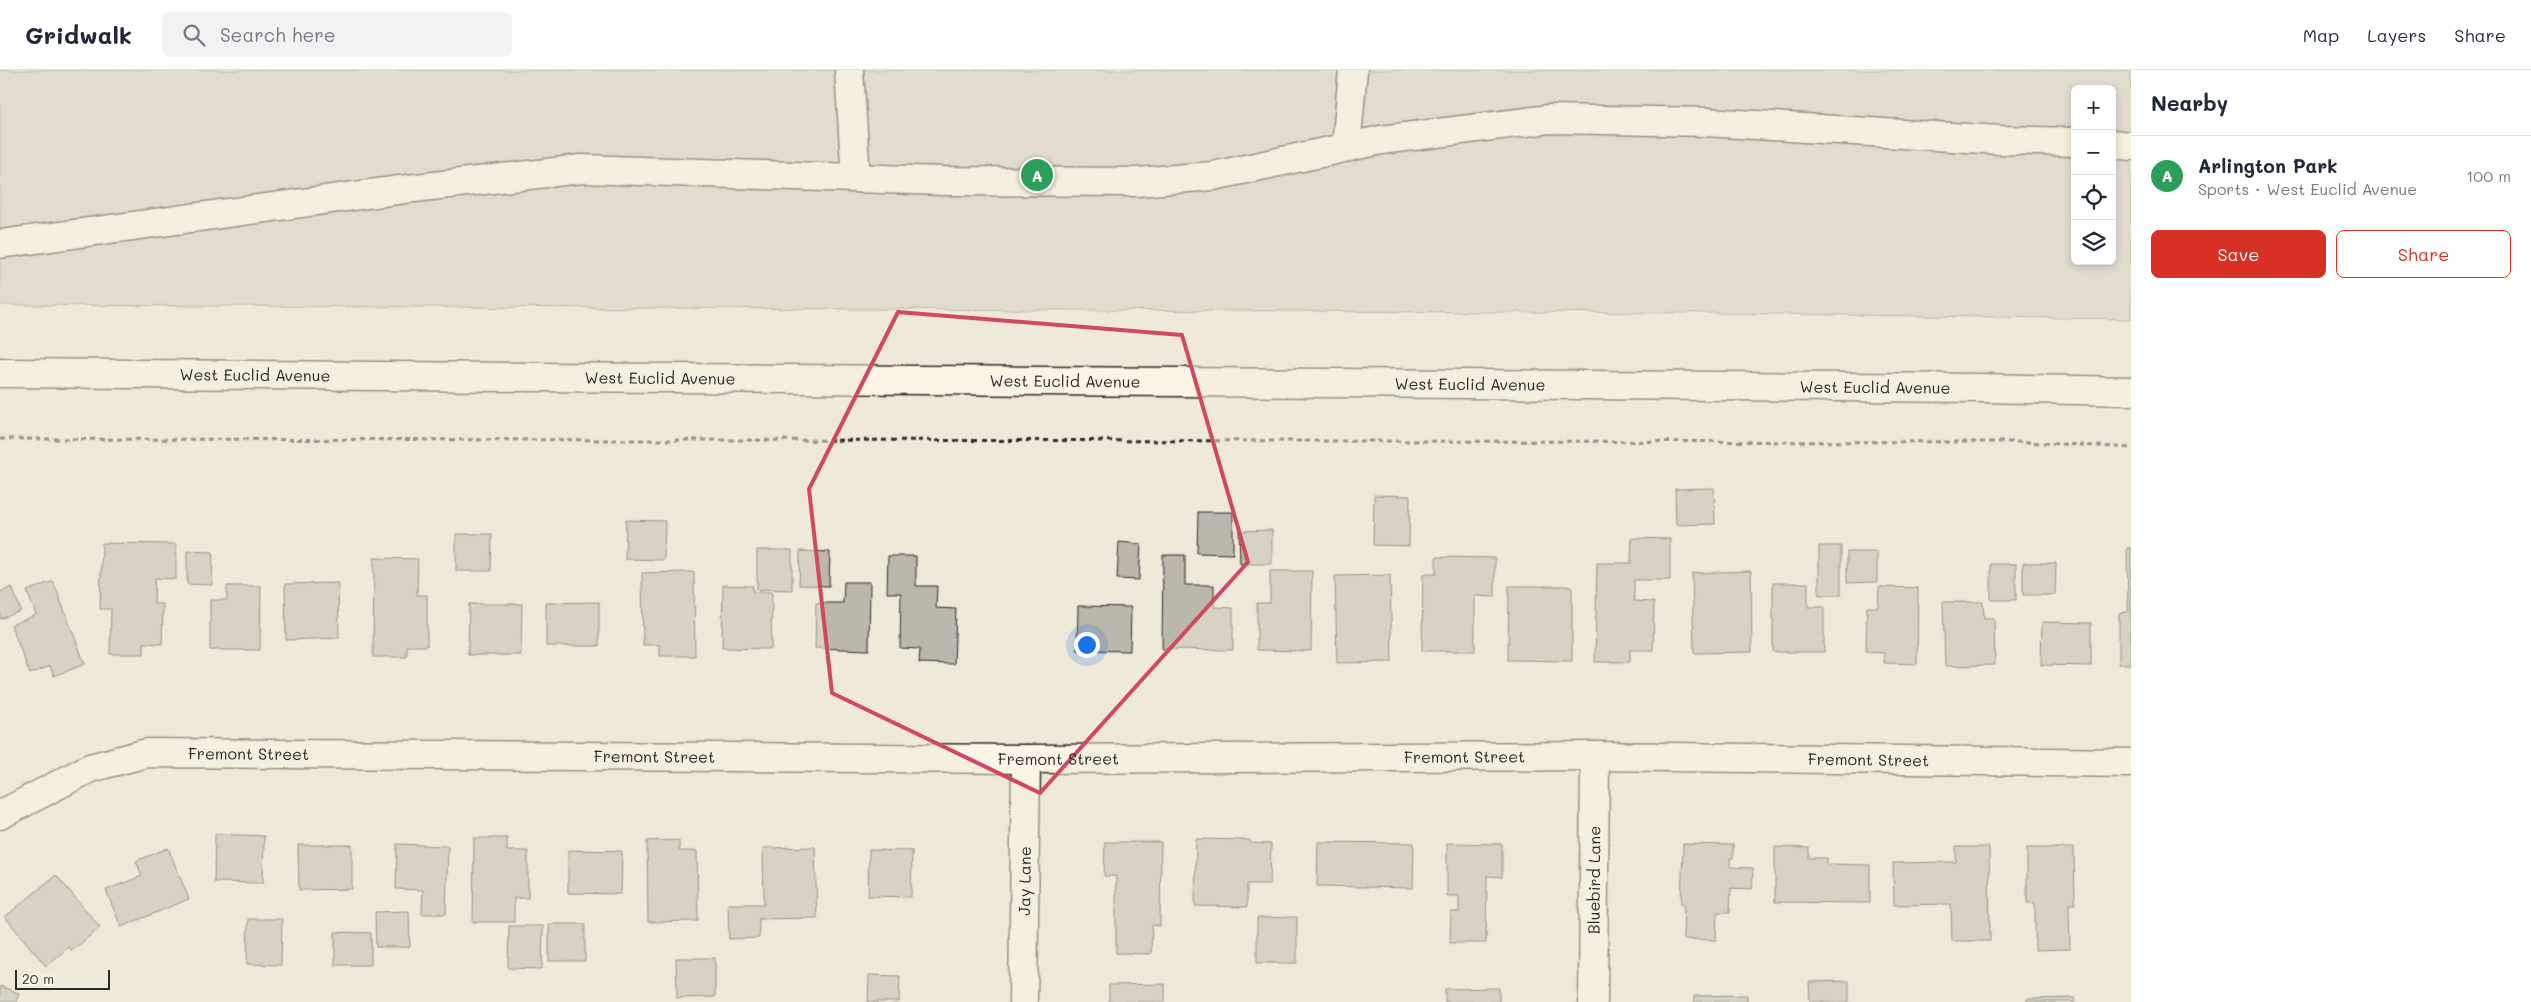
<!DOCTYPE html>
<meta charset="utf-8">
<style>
body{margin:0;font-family:Mali,sans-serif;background:#f2f2f3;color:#1f2937}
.controls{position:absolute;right:15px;top:15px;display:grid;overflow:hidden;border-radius:8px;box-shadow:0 2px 8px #0003}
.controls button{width:45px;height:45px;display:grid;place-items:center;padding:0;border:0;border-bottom:1px solid #e0e1e3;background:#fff;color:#1f2937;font:25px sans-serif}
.scale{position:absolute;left:15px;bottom:12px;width:95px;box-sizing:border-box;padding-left:5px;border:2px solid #2b2b2b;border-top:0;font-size:14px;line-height:18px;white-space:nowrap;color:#2b2b2b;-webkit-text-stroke:4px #fcf5e5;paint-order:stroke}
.you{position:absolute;left:1086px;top:574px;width:18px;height:18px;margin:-12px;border:4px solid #fff;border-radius:50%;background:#1a73e8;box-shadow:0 0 0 8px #1a73e833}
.badge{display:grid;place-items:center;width:32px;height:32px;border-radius:50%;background:#d93025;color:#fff;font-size:16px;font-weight:700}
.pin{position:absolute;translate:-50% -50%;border:2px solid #fff;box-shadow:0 1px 5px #0006}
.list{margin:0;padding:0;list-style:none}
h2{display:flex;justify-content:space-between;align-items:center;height:65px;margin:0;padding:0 20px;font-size:21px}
h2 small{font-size:16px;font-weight:400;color:#747a83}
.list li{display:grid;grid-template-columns:32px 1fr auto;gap:15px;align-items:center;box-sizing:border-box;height:80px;padding:0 20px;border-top:1px solid #e0e1e3}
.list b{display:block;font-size:19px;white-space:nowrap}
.list p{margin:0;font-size:16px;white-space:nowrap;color:#747a83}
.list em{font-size:16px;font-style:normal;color:#747a83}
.actions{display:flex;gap:10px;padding:15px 20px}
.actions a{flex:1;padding:11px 0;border:1px solid #d93025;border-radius:8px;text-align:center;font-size:18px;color:#d93025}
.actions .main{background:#d93025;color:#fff}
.icon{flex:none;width:28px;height:28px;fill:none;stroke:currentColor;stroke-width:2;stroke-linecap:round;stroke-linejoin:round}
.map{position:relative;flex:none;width:2131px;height:932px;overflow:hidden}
header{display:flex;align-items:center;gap:30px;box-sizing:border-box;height:70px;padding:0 25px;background:#fff;border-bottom:1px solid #e0e1e3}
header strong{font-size:24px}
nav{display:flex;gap:28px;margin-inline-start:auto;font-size:18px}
.search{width:350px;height:45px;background:#f2f2f3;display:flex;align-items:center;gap:12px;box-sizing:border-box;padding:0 18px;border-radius:8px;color:#747a83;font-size:19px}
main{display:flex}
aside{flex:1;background:#fff}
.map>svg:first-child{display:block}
.green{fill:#d2cdc0;stroke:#7e7c76;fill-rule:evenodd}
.building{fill:#bcb7ac;stroke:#2b2b2b}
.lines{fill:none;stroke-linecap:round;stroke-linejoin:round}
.minor-casing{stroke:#2b2b2b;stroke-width:31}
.major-casing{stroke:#2b2b2b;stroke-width:31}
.path{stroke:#2b2b2b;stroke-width:3;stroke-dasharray:5 4;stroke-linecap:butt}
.minor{stroke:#fcf5e5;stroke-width:28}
.major{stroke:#fcf5e5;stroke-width:28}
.marked{fill:none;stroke:#d1495b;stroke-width:4;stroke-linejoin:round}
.labels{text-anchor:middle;stroke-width:5;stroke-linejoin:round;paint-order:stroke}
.street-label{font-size:16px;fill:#2b2b2b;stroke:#fcf5e5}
</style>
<header>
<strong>Gridwalk</strong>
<div class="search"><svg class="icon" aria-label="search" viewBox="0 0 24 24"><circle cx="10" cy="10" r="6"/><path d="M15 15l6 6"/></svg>Search here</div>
<nav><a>Map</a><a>Layers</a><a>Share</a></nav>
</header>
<main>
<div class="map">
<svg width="2131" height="932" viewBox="0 0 2131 932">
<rect width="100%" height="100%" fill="#efe9da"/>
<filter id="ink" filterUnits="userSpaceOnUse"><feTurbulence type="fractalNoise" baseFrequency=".02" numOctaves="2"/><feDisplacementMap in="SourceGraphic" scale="10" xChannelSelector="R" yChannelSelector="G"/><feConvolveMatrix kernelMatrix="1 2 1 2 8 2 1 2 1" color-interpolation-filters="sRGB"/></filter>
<g filter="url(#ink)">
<path class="green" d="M 0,0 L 2131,0 L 2131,249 L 1710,243 L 0,235 ZM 2075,19 L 2112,19 L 2112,191 L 2075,191 Z"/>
<g class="building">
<polygon points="1714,418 1715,454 1676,455 1675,419"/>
<polygon points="1374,425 1410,426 1409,476 1373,475"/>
<polygon points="1198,442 1233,442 1233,484 1197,483"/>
<polygon points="626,450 665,451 664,490 625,489"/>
<polygon points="1272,460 1272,494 1240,494 1239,461"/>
<polygon points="456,464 492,464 491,501 456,501"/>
<polygon points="1632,468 1670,469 1670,510 1634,510 1634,531 1654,532 1653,580 1630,580 1630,592 1595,592 1597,493 1631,493"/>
<polygon points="1119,472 1141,474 1139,510 1117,509"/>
<polygon points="102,473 176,474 176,509 155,508 154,534 163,534 162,574 144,573 144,584 110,584 111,539 100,539"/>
<rect x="1819" y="476" width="22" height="49"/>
<polygon points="2127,478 2131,478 2131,594 2119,594 2119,543 2128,542"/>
<polygon points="757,480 792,480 792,520 757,519"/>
<polygon points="187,481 213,482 212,515 187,514"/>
<polygon points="800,481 830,482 829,516 799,515"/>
<polygon points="1847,482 1877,482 1877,512 1847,513"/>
<polygon points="1163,485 1185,485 1185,515 1214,515 1214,537 1233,538 1233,580 1162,579"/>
<polygon points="888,486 916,486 916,516 937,516 936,538 956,539 954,594 919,593 920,579 900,578 901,523 887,523"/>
<polygon points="1436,487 1495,488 1495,527 1475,526 1475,581 1422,581 1423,504 1436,504"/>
<polygon points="374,488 418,489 417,525 427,525 427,576 407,576 407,587 373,587"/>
<polygon points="2023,493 2056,493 2055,525 2023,525"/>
<rect x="1991" y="494" width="25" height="36"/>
<polygon points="1270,501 1312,501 1311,581 1257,580 1257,533 1270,533"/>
<polygon points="1751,501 1752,582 1694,583 1692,503"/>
<polygon points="694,502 695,586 660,586 660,575 643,575 642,503"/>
<polygon points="1390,505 1392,592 1337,593 1335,506"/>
<polygon points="53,511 85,594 54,606 50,596 30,604 11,555 36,545 27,521"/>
<polygon points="844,512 870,512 869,580 815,578 816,533 843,533"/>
<polygon points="338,513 339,568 286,570 285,514"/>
<polygon points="1773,513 1808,513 1808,537 1824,537 1824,582 1773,582"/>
<polygon points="723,515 753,516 753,522 772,522 771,579 722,578"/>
<polygon points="227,516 261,516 260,580 210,580 210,530 227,530"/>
<polygon points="1509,516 1572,516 1572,591 1508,590"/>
<polygon points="12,517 21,541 0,549 0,522"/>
<polygon points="1879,517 1918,518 1917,594 1884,593 1884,583 1866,582 1867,537 1878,537"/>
<polygon points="599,532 599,576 546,576 546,533"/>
<polygon points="1943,532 1983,532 1984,548 1994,548 1995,595 1945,596"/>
<polygon points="469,534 522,534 521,585 468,585"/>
<polygon points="1078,536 1131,537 1130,581 1077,580"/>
<polygon points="2042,552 2091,553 2091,596 2041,595"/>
<polygon points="215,764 264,766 263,813 214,812"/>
<polygon points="474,768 507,768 507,781 528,781 528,828 514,828 514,852 473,852"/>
<polygon points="1196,769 1250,770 1250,773 1271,774 1270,814 1247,814 1247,837 1195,836"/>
<polygon points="679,770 679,781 697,781 698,851 648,852 647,771"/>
<polygon points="1105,772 1161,772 1160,856 1152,855 1151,884 1116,883 1116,806 1104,806"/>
<polygon points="1318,772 1414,773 1413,818 1317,816"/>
<polygon points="1447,773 1502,774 1502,807 1487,806 1486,873 1450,873 1451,842 1459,842 1459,826 1447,826"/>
<polygon points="397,774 448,776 446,844 422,844 423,820 396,819"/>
<polygon points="1683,774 1733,775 1733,788 1730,788 1730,797 1753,798 1752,819 1731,818 1730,842 1717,842 1716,870 1683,869 1684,834 1681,834"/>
<polygon points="298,775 352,775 352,819 299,820"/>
<polygon points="815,777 817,848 759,849 759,868 729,869 728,834 764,834 763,778"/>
<polygon points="1775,777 1809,778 1809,788 1827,788 1827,794 1870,795 1870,833 1775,832"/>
<polygon points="1956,777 1989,777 1990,871 1952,871 1951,834 1894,835 1893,793 1956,792"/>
<polygon points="168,778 189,829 121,857 106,820 142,806 136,791"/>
<polygon points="2027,778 2074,778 2075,834 2069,834 2070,879 2035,880 2035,833 2027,833"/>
<polygon points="568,780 622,781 621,824 568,823"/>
<polygon points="869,780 912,781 911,827 868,826"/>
<polygon points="56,805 100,857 72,881 69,877 46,896 5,847"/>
<polygon points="409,841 410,877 376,877 375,842"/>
<polygon points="1297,847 1297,893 1257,893 1257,848"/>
<polygon points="248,849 282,849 281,895 247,894"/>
<rect x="549" y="854" width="36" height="37"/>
<polygon points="509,856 543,856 542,899 508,898"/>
<polygon points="335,862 371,863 371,895 335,895"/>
<polygon points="676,888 715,888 715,927 677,928"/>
<polygon points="869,905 900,906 899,932 868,932"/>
<polygon points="1849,911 1849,932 1810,932 1809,912"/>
<polygon points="1165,914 1165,932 1109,932 1109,915"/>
<polygon points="0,916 19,923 16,932 0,932"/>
<polygon points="1499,918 1499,932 1445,932 1445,919"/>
<polygon points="1747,925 1747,932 1694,932 1694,926"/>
<polygon points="2075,928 2075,932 2027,932 2027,929"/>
</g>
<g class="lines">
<g class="minor-casing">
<g id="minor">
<polyline points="849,0 856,108"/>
<polyline points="2112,74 2131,76"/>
<polyline points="1346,77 1353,0"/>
<polyline points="0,174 398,120 581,99 943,111 1136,112 1213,106 1381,70 1550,49 1706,52 2000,70 2075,72"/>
<path id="s1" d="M 0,745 L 90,698 L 147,683 L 1026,689 L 1595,686 L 2131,693"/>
<path id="s2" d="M 1023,932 L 1026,689"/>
<path id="s3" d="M 1593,932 L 1595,686"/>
</g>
</g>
<g class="major-casing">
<g id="major">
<path id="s4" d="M 0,303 L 1982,318 L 2131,321"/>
</g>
</g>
<polyline class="path" points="0,369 2025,372 2131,378"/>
<use href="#minor" class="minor"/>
<use href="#major" class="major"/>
</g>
</g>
<path d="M0 0H2131V932H0ZM 898,242 L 1182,265 L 1248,492 L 1040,723 L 832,623 L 809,419 Z" fill="#efe9da" fill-opacity=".55" fill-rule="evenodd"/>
<path class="marked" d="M 898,242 L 1182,265 L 1248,492 L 1040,723 L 832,623 L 809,419 Z"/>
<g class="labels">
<g class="street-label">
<text dy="6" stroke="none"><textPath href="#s4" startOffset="255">West Euclid Avenue</textPath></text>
<text dy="6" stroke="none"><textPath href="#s4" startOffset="660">West Euclid Avenue</textPath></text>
<text dy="6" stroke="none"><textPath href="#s4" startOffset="1065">West Euclid Avenue</textPath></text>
<text dy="6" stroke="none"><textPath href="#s4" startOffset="1470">West Euclid Avenue</textPath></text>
<text dy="6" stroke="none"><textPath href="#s4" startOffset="1875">West Euclid Avenue</textPath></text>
<text dy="6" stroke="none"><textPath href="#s1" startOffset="262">Fremont Street</textPath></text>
<text dy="6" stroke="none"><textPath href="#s1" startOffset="668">Fremont Street</textPath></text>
<text dy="6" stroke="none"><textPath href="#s1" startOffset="1478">Fremont Street</textPath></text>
<text dy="6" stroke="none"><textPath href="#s1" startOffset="1072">Fremont Street</textPath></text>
<text dy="6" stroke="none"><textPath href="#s1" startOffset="1882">Fremont Street</textPath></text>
<text dy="6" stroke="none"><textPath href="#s3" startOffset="122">Bluebird Lane</textPath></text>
<text dy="6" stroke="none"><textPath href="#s2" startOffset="121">Jay Lane</textPath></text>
</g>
</g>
</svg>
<div class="controls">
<button>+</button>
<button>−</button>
<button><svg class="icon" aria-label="locate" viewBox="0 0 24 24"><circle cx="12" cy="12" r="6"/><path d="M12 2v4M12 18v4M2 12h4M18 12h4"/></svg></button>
<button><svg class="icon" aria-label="layers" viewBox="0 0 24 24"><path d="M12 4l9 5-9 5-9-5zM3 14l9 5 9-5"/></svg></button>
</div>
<div class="scale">20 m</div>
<div class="you"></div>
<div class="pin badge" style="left:1037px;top:105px;background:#2e9e5b">A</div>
</div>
<aside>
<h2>Nearby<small></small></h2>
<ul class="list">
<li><span class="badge" style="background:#2e9e5b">A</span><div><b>Arlington Park</b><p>Sports · West Euclid Avenue</p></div><em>100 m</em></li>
</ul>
<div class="actions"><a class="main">Save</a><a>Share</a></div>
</aside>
</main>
